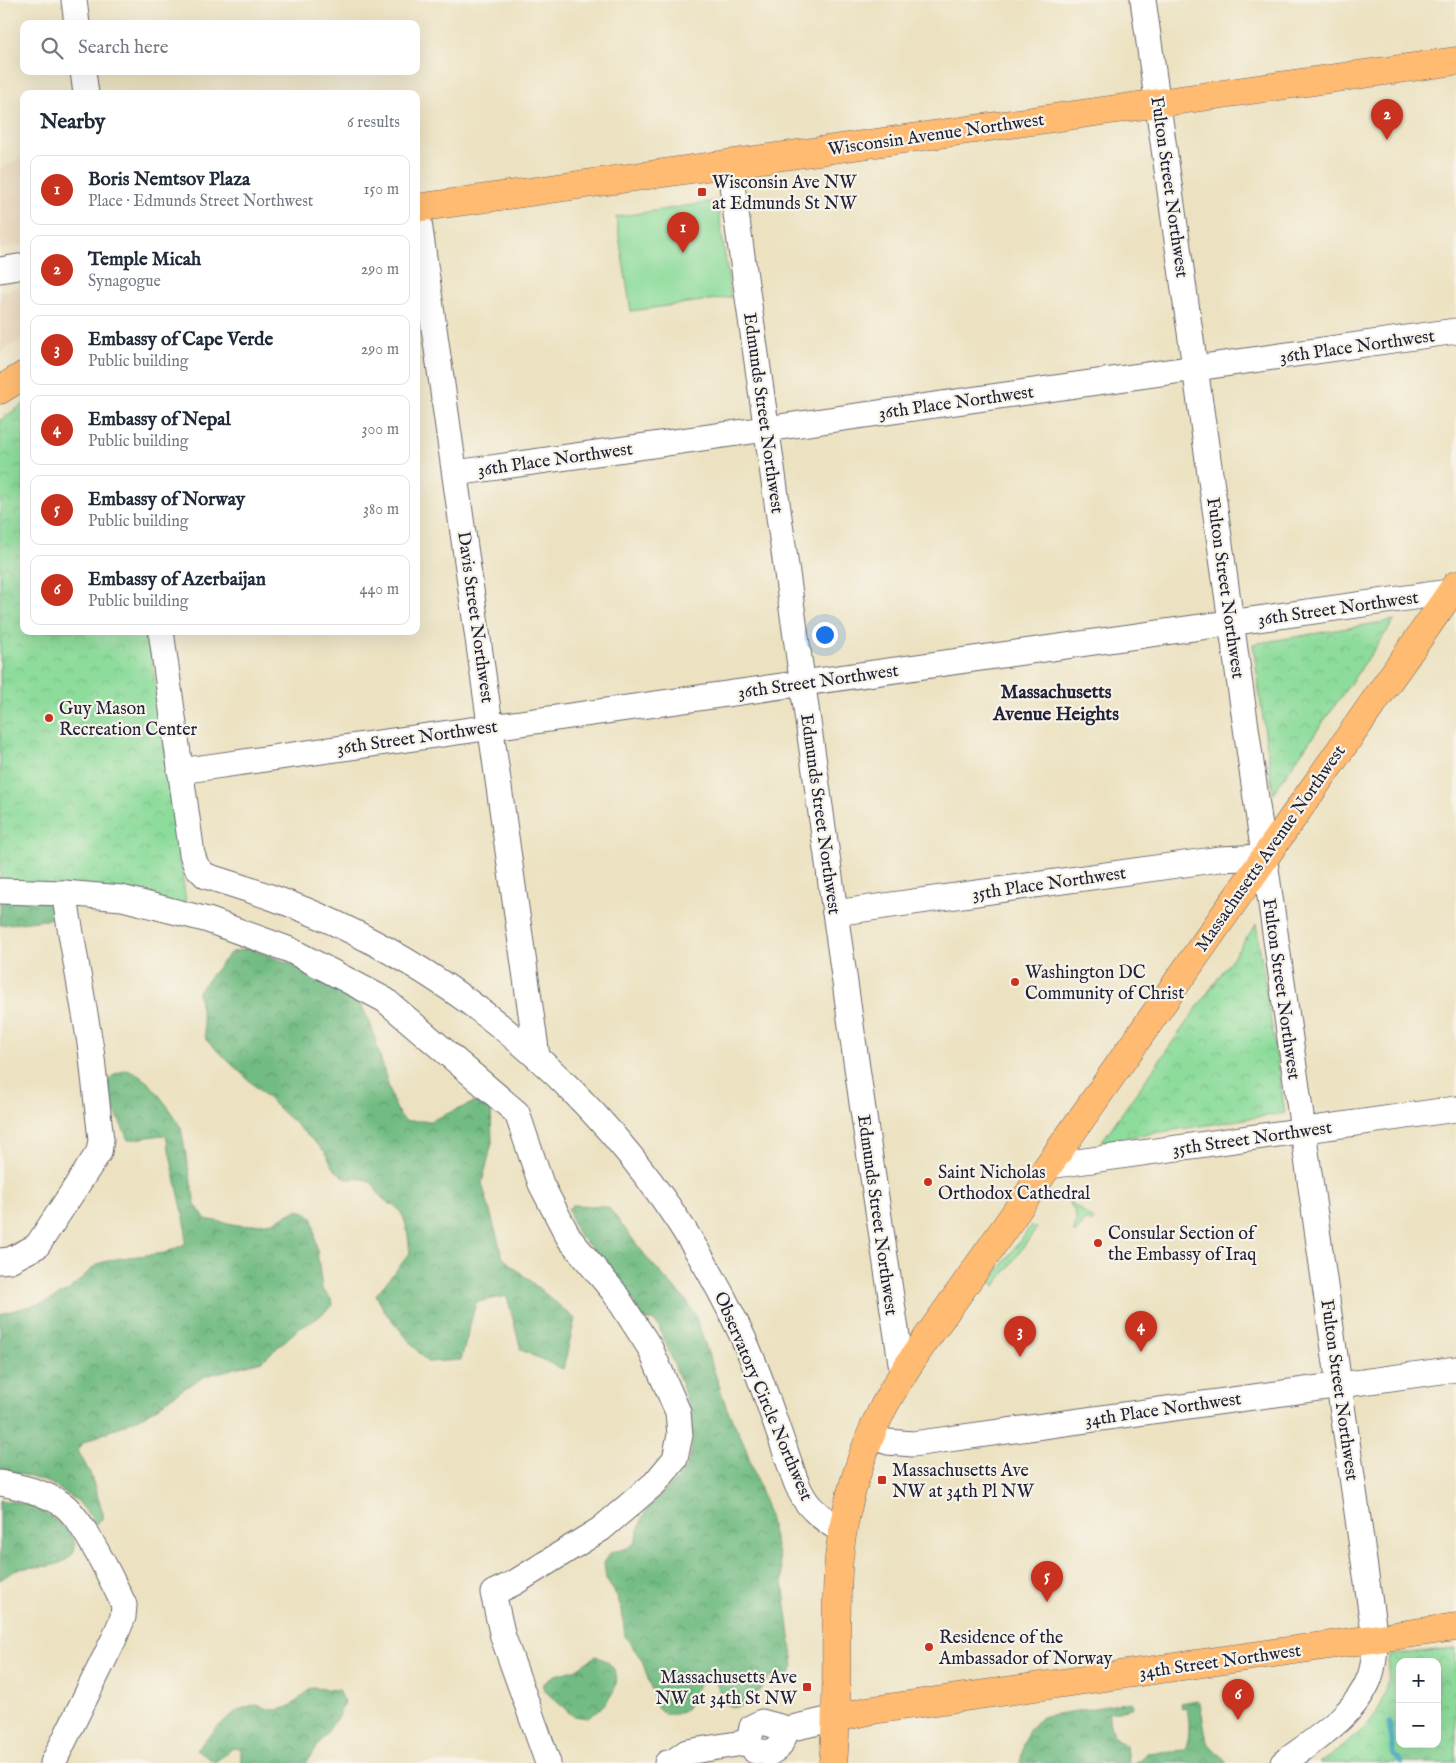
<!DOCTYPE html>
<meta charset="utf-8">
<style>
body{margin:0;font-family:"IM FELL English",serif;background:#f2f2f3;color:#1f2937}
.controls{position:absolute;right:15px;bottom:15px;display:grid;overflow:hidden;border-radius:10px;box-shadow:0 5px 20px #0002}
.controls button{width:45px;height:45px;display:grid;place-items:center;padding:0;border:0;border-bottom:1px solid #e0e1e3;background:#fff;color:#1f2937;font:25px sans-serif}
.you{position:absolute;left:824px;top:634px;width:18px;height:18px;margin:-12px;border:4px solid #fff;border-radius:50%;background:#1a73e8;box-shadow:0 0 0 8px #1a73e833}
.badge{display:grid;place-items:center;width:32px;height:32px;border-radius:50%;background:#c8321e;color:#fff;font-size:16px;font-weight:700}
.pin{position:absolute;translate:-50% -41px;filter:drop-shadow(0 1px 2px #0008)}
.pin::after{content:'';position:absolute;top:26px;width:18px;height:15px;background:inherit;clip-path:polygon(0 0,100% 0,50% 100%)}
.list{margin:0;padding:0;list-style:none}
h2{display:flex;justify-content:space-between;align-items:center;height:65px;margin:0;padding:0 20px;font-size:21px}
h2 small{font-size:16px;font-weight:400;color:#747a83}
.list li{display:grid;grid-template-columns:32px 1fr auto;gap:15px;align-items:center;box-sizing:border-box;height:70px;margin:0 10px 10px;padding:0 10px;border:1px solid #e0e1e3;border-radius:10px}
.list b{display:block;font-size:19px;white-space:nowrap}
.list p{margin:0;font-size:16px;white-space:nowrap;color:#747a83}
.list em{font-size:16px;font-style:normal;color:#747a83}
.icon{flex:none;width:28px;height:28px;fill:none;stroke:currentColor;stroke-width:2;stroke-linecap:round;stroke-linejoin:round}
.map{position:relative;flex:none;width:1456px;height:1763px;overflow:hidden}
.search{position:absolute;background:#fff;box-shadow:0 5px 20px #0002;left:20px;top:20px;width:400px;height:55px;display:flex;align-items:center;gap:12px;box-sizing:border-box;padding:0 18px;border-radius:10px;color:#747a83;font-size:19px}
.panel{position:absolute;background:#fff;box-shadow:0 5px 20px #0002;left:20px;top:90px;width:400px;height:545px;border-radius:10px}
.map>svg:first-child{display:block}
.built{fill:#e8d4b7}
.grass{fill:#8ddc9b;stroke:#587f6b}
.forest{fill:url(#forest-crowns);stroke:#4a6f5f}
.park{fill:url(#park-crowns);stroke:#587f6b;fill-rule:evenodd}
.lines{fill:none;stroke-linecap:round;stroke-linejoin:round}
.stream{stroke:#43acc3;stroke-width:5}
.minor-casing{stroke:#69656a;stroke-width:27}
.major-casing{stroke:#69656a;stroke-width:29}
.minor{stroke:#fff;stroke-width:25}
.major{stroke:#ffbb71;stroke-width:28}
.poi-dot{fill:#c8321e;stroke:#f7f3e8;stroke-width:2}
.labels{text-anchor:middle;stroke-width:4.5;stroke-linejoin:round;paint-order:stroke}
.street-label{font-size:18px;fill:#22223b;stroke:#f7f3e8}
.poi-label{font-size:18px;fill:#22223b;stroke:#f7f3e8;text-anchor:start}
.neighbourhood-label{font-size:19px;font-weight:bold;fill:#22223b;stroke:#f7f3e8}
</style>
<div class="map">
<svg width="1456" height="1763" viewBox="0 0 1456 1763">
<defs>
<pattern id="forest-crowns" width="20" height="18" patternUnits="userSpaceOnUse" patternTransform="scale(1.25)"><rect width="20" height="18" fill="#72bc83"/><path d="M2 6a3 3 0 1 1 6 0M12 15a3 3 0 1 1 6 0" fill="none" stroke="#5d986c"/></pattern>
<pattern id="park-crowns" width="20" height="18" patternUnits="userSpaceOnUse" patternTransform="scale(1.25)"><rect width="20" height="18" fill="#8ddc9b"/><path d="M2 6a3 3 0 1 1 6 0M12 15a3 3 0 1 1 6 0" fill="none" stroke="#79bc86"/></pattern>
</defs>
<rect width="100%" height="100%" fill="#f7f3e8"/>
<filter id="ink" filterUnits="userSpaceOnUse"><feTurbulence type="fractalNoise" baseFrequency=".02" numOctaves="2"/><feDisplacementMap in="SourceGraphic" scale="10" xChannelSelector="R" yChannelSelector="G"/><feConvolveMatrix kernelMatrix="1 2 1 2 8 2 1 2 1" color-interpolation-filters="sRGB"/></filter>
<filter id="wash" filterUnits="userSpaceOnUse"><feTurbulence type="fractalNoise" baseFrequency=".0096" numOctaves="4" result="noise"/><feDisplacementMap in="SourceGraphic" scale="20" xChannelSelector="R" yChannelSelector="G"/><feGaussianBlur stdDeviation="1.12" result="paint"/><feColorMatrix in="noise" values="0 0 0 0 0 0 0 0 0 0 0 0 0 0 0 0 0 1.4 0 .05"/><feComposite in="paint" operator="in"/></filter>
<g filter="url(#wash)">
<rect width="100%" height="100%" fill="#ece2c1"/>
<g class="built">
<polygon points="24,155 24,244 0,249 0,169"/>
<polygon points="24,287 24,337 0,353 0,292"/>
</g>
<g class="grass">
<polygon points="717,201 731,297 631,311 616,217"/>
<path d="M 1066,1199 L 1094,1220 L 1091,1223 L 1086,1219 L 1075,1234 L 1073,1232 C 1080,1219 1075,1210 1066,1199 Z"/>
<polygon points="1031,1226 1037,1228 995,1286 991,1280"/>
</g>
<g class="forest">
<polygon points="0,899 47,902 55,910 55,916 46,920 0,925"/>
<path d="M 249,948 L 294,965 L 309,976 L 349,995 L 361,1005 L 371,1025 L 392,1099 L 400,1116 L 406,1121 L 430,1121 L 475,1102 L 491,1110 L 492,1143 L 482,1183 L 503,1258 L 575,1319 L 563,1369 L 521,1350 L 507,1296 L 476,1302 L 461,1360 L 427,1362 L 385,1312 L 376,1295 L 410,1253 C 408,1237 408,1216 394,1205 C 392,1204 389,1204 387,1202 C 366,1185 382,1177 347,1179 L 334,1169 L 325,1152 L 206,1040 L 198,991 L 230,953 Z"/>
<path d="M 126,1070 L 134,1072 L 150,1084 L 169,1108 L 181,1128 L 195,1204 L 205,1219 L 244,1226 L 273,1222 L 297,1210 L 305,1212 L 313,1219 L 322,1289 L 332,1300 L 333,1305 L 316,1319 L 297,1330 L 262,1361 L 205,1376 L 183,1389 L 147,1414 L 83,1443 L 78,1451 L 90,1473 L 103,1513 L 103,1518 L 96,1524 L 78,1501 L 50,1483 L 0,1468 L 0,1314 L 49,1301 L 69,1290 L 94,1267 L 103,1262 L 120,1258 L 165,1253 L 185,1244 L 186,1227 L 166,1136 L 162,1135 L 128,1140 C 123,1127 103,1092 109,1080 C 112,1075 120,1072 126,1070 Z"/>
<path d="M 572,1205 L 604,1206 L 609,1208 L 648,1259 L 688,1303 L 695,1315 L 727,1409 L 743,1441 L 768,1512 L 781,1568 L 794,1666 L 789,1675 L 770,1676 C 763,1686 739,1722 725,1701 C 719,1693 719,1685 711,1677 L 699,1684 L 687,1708 L 682,1712 L 676,1714 L 665,1714 L 657,1707 L 642,1660 L 625,1636 L 622,1610 L 617,1596 L 606,1579 L 604,1563 L 611,1552 C 647,1547 632,1534 646,1511 C 656,1495 680,1481 687,1465 C 705,1424 673,1365 659,1327 L 653,1320 L 643,1320 L 635,1304 L 617,1276 L 577,1233 L 568,1209 Z"/>
<path d="M 0,1500 C 10,1502 21,1502 30,1506 C 49,1513 98,1545 62,1562 C 49,1569 31,1565 17,1570 C 11,1572 5,1577 0,1580 Z"/>
<path d="M 596,1656 C 634,1671 612,1702 588,1718 L 573,1716 L 545,1691 L 543,1684 L 555,1675 L 575,1670 Z"/>
<path d="M 311,1688 L 338,1690 L 344,1703 L 339,1715 L 306,1763 L 241,1763 L 241,1749 L 233,1748 L 215,1762 L 196,1750 C 211,1735 228,1712 250,1706 C 257,1704 261,1706 268,1709 C 287,1714 299,1699 311,1688 Z"/>
<path d="M 1197,1700 L 1200,1703 L 1207,1742 L 1227,1763 L 1135,1763 L 1147,1753 L 1185,1750 C 1190,1736 1190,1724 1187,1708 L 1182,1709 L 1181,1703 Z"/>
<path d="M 1132,1702 L 1134,1704 L 1132,1708 L 1108,1713 L 1114,1737 L 1126,1746 L 1128,1763 L 1020,1763 C 1025,1741 1024,1728 1045,1716 Z"/>
</g>
<g class="park">
<polygon points="24,404 24,631 148,631 187,909 0,884 0,420"/>
<polygon points="1395,620 1273,793 1253,644"/>
<polygon points="1256,924 1285,1113 1102,1141 1256,925"/>
<path d="M 1456,1648 L 1456,1763 L 1319,1763 C 1344,1747 1376,1725 1385,1694 C 1388,1682 1388,1667 1390,1655 ZM 1400,1662 L 1437,1662 L 1437,1744 L 1400,1744 Z"/>
</g>
<g class="lines">
<polyline class="stream" points="1389,1722 1394,1754 1401,1763"/>
</g>
</g>
<g filter="url(#ink)">
<g class="lines">
<g class="minor-casing">
<g id="minor">
<polyline points="74,0 77,24"/>
<path d="M 1143,0 L 1375,1639 C 1375,1652 1374,1665 1370,1677 C 1356,1715 1314,1740 1283,1763"/>
<polyline points="83,71 86,94"/>
<polyline points="729,164 866,1131 903,1376"/>
<polyline points="417,208 537,1056"/>
<polyline points="0,270 24,266"/>
<polyline points="456,473 1456,331"/>
<path d="M 161,631 L 192,854 L 196,866 L 206,876 C 251,890 295,904 337,924 C 513,1007 655,1152 738,1327 C 758,1368 771,1411 786,1453 C 792,1470 797,1491 809,1505 C 818,1516 831,1524 843,1532"/>
<polyline points="180,771 1456,591"/>
<polyline points="0,891 64,893 122,898 208,920 290,950 385,1000 517,1113 541,1184 569,1238 614,1292 650,1348 678,1412 680,1435 675,1459 655,1483 601,1529 514,1583 493,1593 503,1637 548,1763"/>
<polyline points="835,913 1220,859 1264,857"/>
<polyline points="1049,1166 1456,1109"/>
<polyline points="0,1261 10,1260 37,1246 99,1152 101,1140 91,1049 64,893"/>
<polyline points="870,1436 888,1442 913,1444 1456,1369"/>
<path d="M 0,1483 C 21,1487 43,1492 62,1504 C 82,1517 113,1582 124,1605 L 123,1617 L 114,1639 L 53,1763"/>
<polygon points="762,1722 788,1729 779,1747 770,1753 755,1751 749,1742 752,1727"/>
<polyline points="788,1729 836,1718"/>
<polyline points="667,1763 673,1762 687,1752 749,1742"/>
</g>
</g>
<g class="major-casing">
<g id="major">
<polyline points="416,208 1456,61"/>
<polyline points="0,390 24,375"/>
<polyline points="836,1718 873,1710 1456,1627"/>
<path d="M 833,1763 C 840,1695 833,1626 839,1558 C 844,1508 861,1451 884,1406 C 907,1363 938,1323 966,1283 L 1456,585"/>
</g>
</g>
<use href="#minor" class="minor"/>
<use href="#major" class="major"/>
</g>
</g>
<g class="poi-dot">
<rect x="697" y="187" width="10" height="10" rx="2.5"/>
<circle cx="49" cy="718" r="5"/>
<circle cx="1015" cy="982" r="5"/>
<circle cx="928" cy="1182" r="5"/>
<circle cx="1098" cy="1243" r="5"/>
<rect x="877" y="1475" width="10" height="10" rx="2.5"/>
<circle cx="929" cy="1647" r="5"/>
<rect x="802" y="1682" width="10" height="10" rx="2.5"/>
</g>
<g class="labels">
<g class="street-label">
<text transform="translate(936 134) rotate(-8)" y="6">Wisconsin Avenue Northwest</text>
<text transform="translate(1170 187) rotate(82)" y="6">Fulton Street Northwest</text>
<text transform="translate(1357 346) rotate(-8)" y="6">36th Place Northwest</text>
<text transform="translate(956 402) rotate(-8)" y="6">36th Place Northwest</text>
<text transform="translate(764 413) rotate(82)" y="6">Edmunds Street Northwest</text>
<text transform="translate(555 459) rotate(-8)" y="6">36th Place Northwest</text>
<text transform="translate(1226 588) rotate(82)" y="6">Fulton Street Northwest</text>
<text transform="translate(1338 608) rotate(-8)" y="6">36th Street Northwest</text>
<text transform="translate(476 617) rotate(82)" y="6">Davis Street Northwest</text>
<text transform="translate(818 681) rotate(-8)" y="6">36th Street Northwest</text>
<text transform="translate(417 737) rotate(-8)" y="6">36th Street Northwest</text>
<text transform="translate(821 814) rotate(82)" y="6">Edmunds Street Northwest</text>
<text transform="translate(1270 848) rotate(-55)" y="6">Massachusetts Avenue Northwest</text>
<text transform="translate(1049 883) rotate(-8)" y="6">35th Place Northwest</text>
<text transform="translate(1282 989) rotate(82)" y="6">Fulton Street Northwest</text>
<text transform="translate(1252 1138) rotate(-8)" y="6">35th Street Northwest</text>
<text transform="translate(878 1215) rotate(82)" y="6">Edmunds Street Northwest</text>
<text transform="translate(1340 1390) rotate(82)" y="6">Fulton Street Northwest</text>
<text transform="translate(764 1396) rotate(67)" y="6">Observatory Circle Northwest</text>
<text transform="translate(1163 1409) rotate(-8)" y="6">34th Place Northwest</text>
<text transform="translate(1220 1661) rotate(-8)" y="6">34th Street Northwest</text>
</g>
<g class="poi-label">
<text x="712" y="188">Wisconsin Ave NW<tspan x="712" dy="21">at Edmunds St NW</tspan></text>
<text x="59" y="714">Guy Mason<tspan x="59" dy="21">Recreation Center</tspan></text>
<text x="1025" y="978">Washington DC<tspan x="1025" dy="21">Community of Christ</tspan></text>
<text x="938" y="1178">Saint Nicholas<tspan x="938" dy="21">Orthodox Cathedral</tspan></text>
<text x="1108" y="1239">Consular Section of<tspan x="1108" dy="21">the Embassy of Iraq</tspan></text>
<text x="892" y="1476">Massachusetts Ave<tspan x="892" dy="21">NW at 34th Pl NW</tspan></text>
<text x="939" y="1643">Residence of the<tspan x="939" dy="21">Ambassador of Norway</tspan></text>
<text x="797" y="1683" text-anchor="end">Massachusetts Ave<tspan x="797" dy="21">NW at 34th St NW</tspan></text>
</g>
<g class="neighbourhood-label">
<text x="1056" y="698">Massachusetts<tspan x="1056" dy="22">Avenue Heights</tspan></text>
</g>
</g>
</svg>
<div class="controls">
<button>+</button>
<button>−</button>
</div>
<div class="you"></div>
<div class="pin badge" style="left:683px;top:253px">1</div>
<div class="pin badge" style="left:1387px;top:140px">2</div>
<div class="pin badge" style="left:1020px;top:1357px">3</div>
<div class="pin badge" style="left:1141px;top:1352px">4</div>
<div class="pin badge" style="left:1047px;top:1602px">5</div>
<div class="pin badge" style="left:1238px;top:1720px">6</div>
<div class="search"><svg class="icon" aria-label="search" viewBox="0 0 24 24"><circle cx="10" cy="10" r="6"/><path d="M15 15l6 6"/></svg>Search here</div>
<section class="panel">
<h2>Nearby<small>6 results</small></h2>
<ul class="list">
<li><span class="badge">1</span><div><b>Boris Nemtsov Plaza</b><p>Place · Edmunds Street Northwest</p></div><em>150 m</em></li>
<li><span class="badge">2</span><div><b>Temple Micah</b><p>Synagogue</p></div><em>290 m</em></li>
<li><span class="badge">3</span><div><b>Embassy of Cape Verde</b><p>Public building</p></div><em>290 m</em></li>
<li><span class="badge">4</span><div><b>Embassy of Nepal</b><p>Public building</p></div><em>300 m</em></li>
<li><span class="badge">5</span><div><b>Embassy of Norway</b><p>Public building</p></div><em>380 m</em></li>
<li><span class="badge">6</span><div><b>Embassy of Azerbaijan</b><p>Public building</p></div><em>440 m</em></li>
</ul>
</section>
</div>
